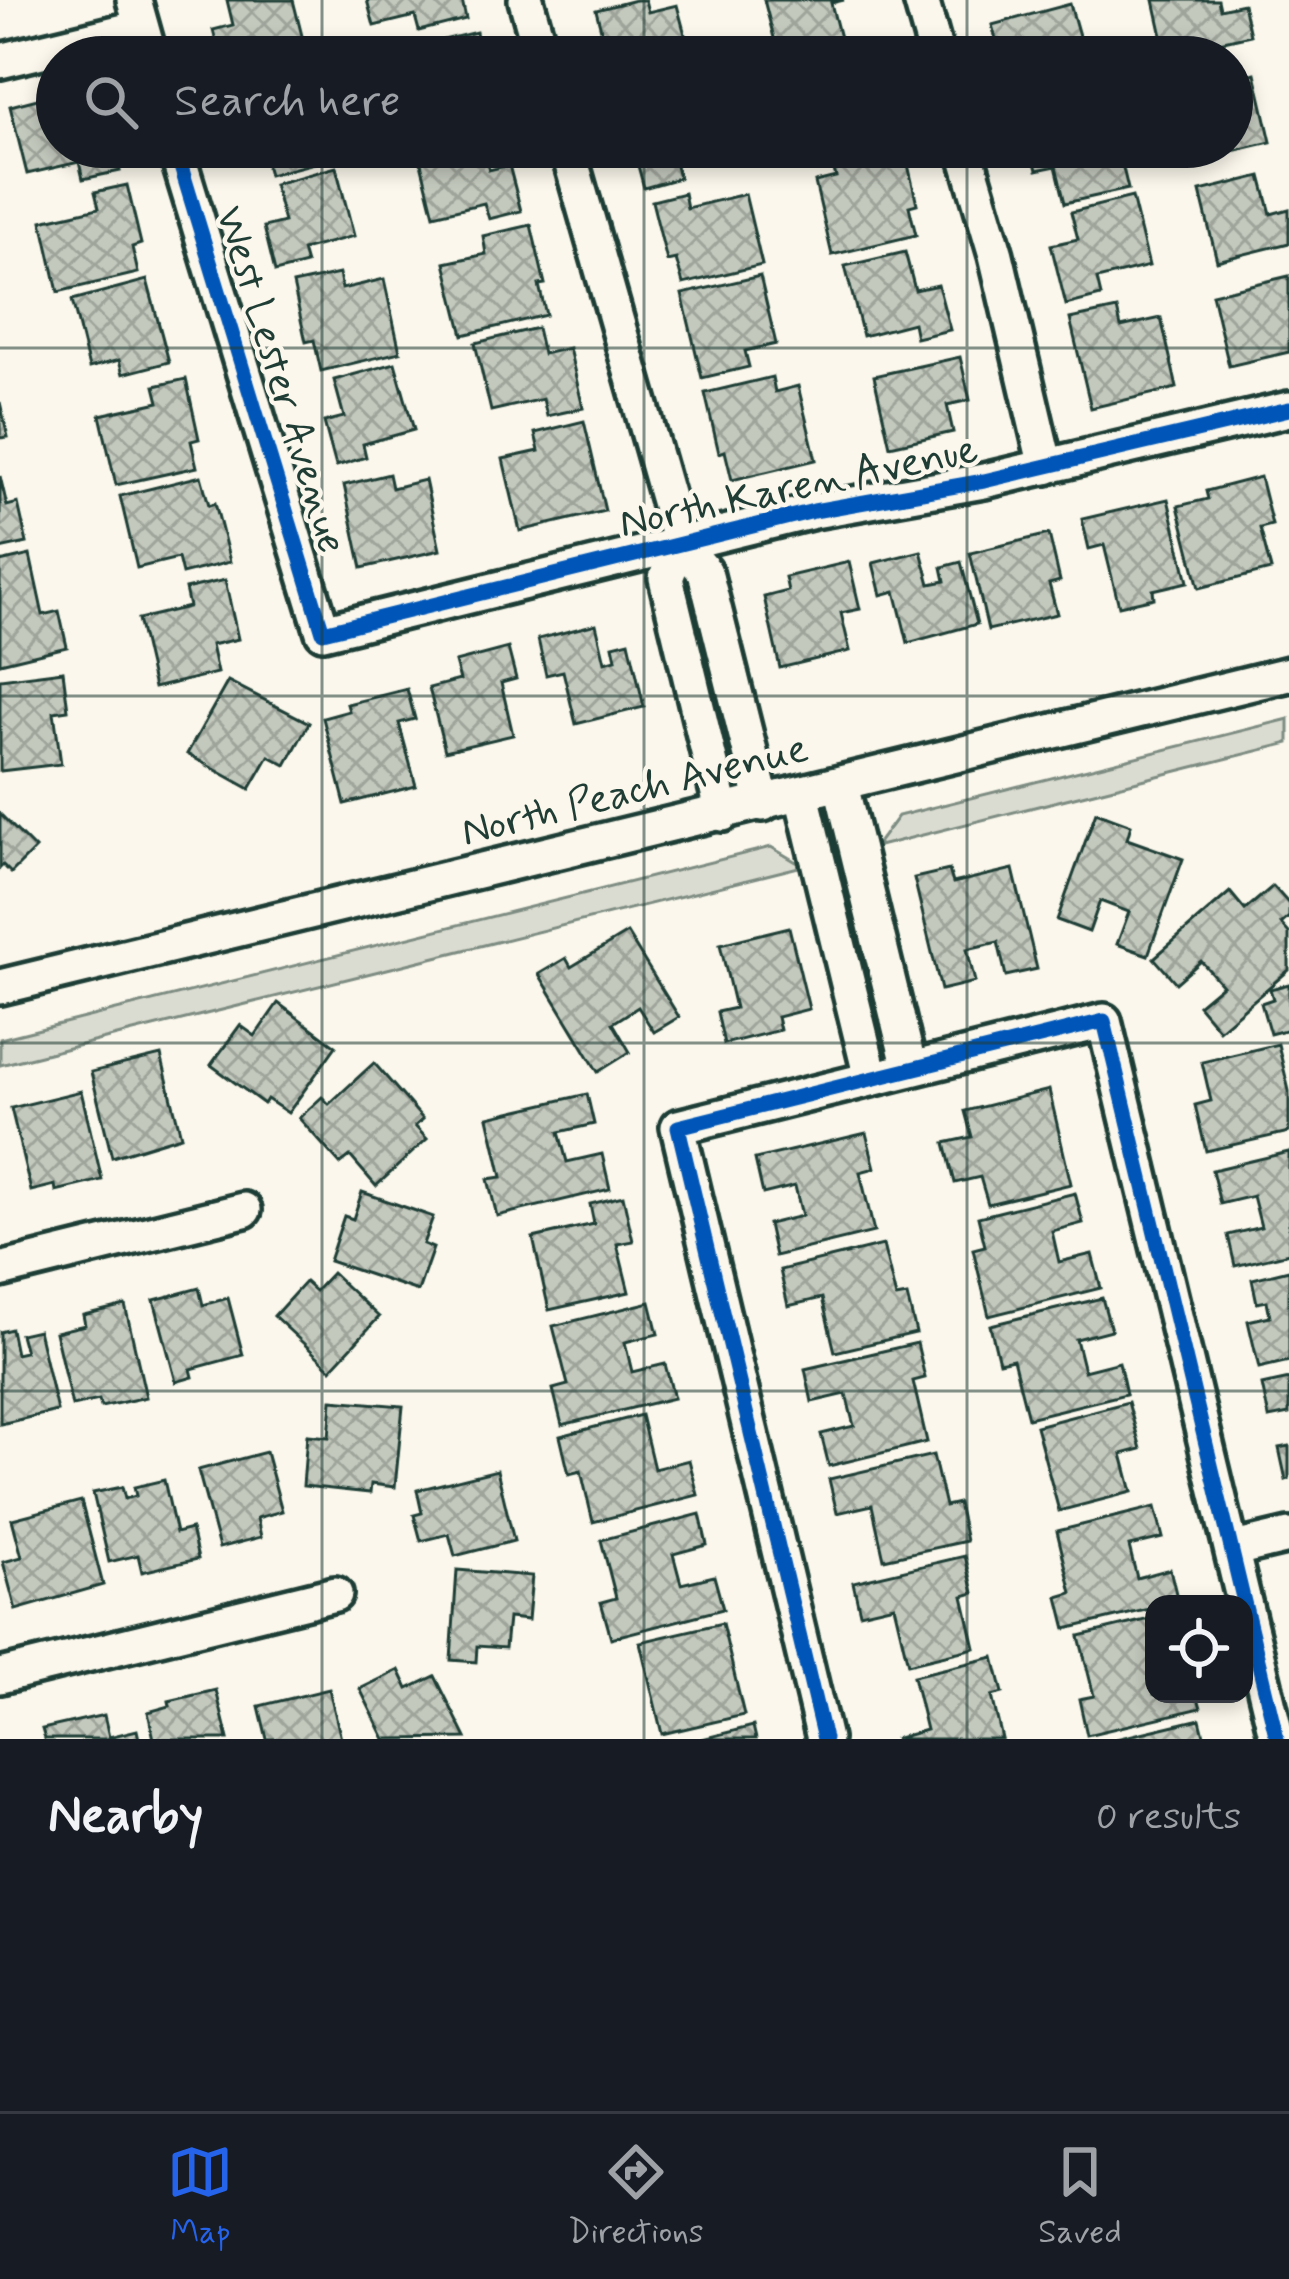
<!DOCTYPE html>
<style>
body{margin:0;font-family:Mynerve,sans-serif;background:#242831;color:#f1f3f6}
.controls{position:absolute;right:36px;bottom:36px;display:grid;overflow:hidden;border-radius:24px;box-shadow:0 6px 18px #0003}
.controls button{width:108px;height:108px;display:grid;place-items:center;padding:0;border:0;border-bottom:3px solid #363941;background:#171b24;color:#f1f3f6;font:60px sans-serif}
.list{margin:0;padding:0;list-style:none}
h2{display:flex;justify-content:space-between;align-items:center;height:156px;margin:0;padding:0 48px;font-size:51px}
h2 small{font-size:39px;font-weight:400;color:#9ea1a6}
.icon{flex:none;width:66px;height:66px;fill:none;stroke:currentColor;stroke-width:2;stroke-linecap:round;stroke-linejoin:round}
.map{position:relative;flex:none;width:1289px;height:1739px;overflow:hidden}
.search{position:absolute;background:#171b24;box-shadow:0 6px 18px #0003;left:36px;right:36px;top:36px;height:132px;display:flex;align-items:center;gap:30px;box-sizing:border-box;padding:0 42px;border-radius:66px;color:#9ea1a6;font-size:45px}
.sheet{height:372px;background:#171b24}
nav{display:flex;justify-content:space-around;align-items:center;box-sizing:border-box;height:168px;border-top:3px solid #363941;background:#171b24;font-size:33px;color:#9ea1a6}
nav a{display:grid;justify-items:center;gap:6px}
nav .on{color:#2563eb}
.map>svg:first-child{display:block}
.park{fill:#dbdcd1;stroke:#7d8c82;stroke-width:3}
.building{fill:url(#building-cross-hatch);stroke:#1f3d34;stroke-width:3}
.lines{fill:none;stroke-linecap:round;stroke-linejoin:round}
.minor-casing{stroke:#1f3d34;stroke-width:42}
.minor{stroke:#fbf7ec;stroke-width:33}
.cycleway-casing{stroke:#fbf7ec;stroke-width:22}
.cycleway{stroke:#0057b8;stroke-width:15}
.grid{fill:none;stroke:#1f3d34;stroke-width:3;stroke-opacity:0.55}
.labels{text-anchor:middle;stroke-width:9;stroke-linejoin:round;paint-order:stroke}
.street-label{font-size:42px;fill:#1f3d34;stroke:#fbf7ec}
</style>
<div class="map">
<svg width="1289" height="1739" viewBox="0 0 1289 1739">
<defs>
<pattern id="building-cross-hatch" width="8" height="8" patternUnits="userSpaceOnUse" patternTransform="scale(3)"><rect width="8" height="8" fill="#c4c9be"/><path d="M0 0l8 8M0 8l8-8" fill="none" stroke="#9fa49b"/></pattern>
</defs>
<rect width="100%" height="100%" fill="#fbf7ec"/>
<filter id="ink" filterUnits="userSpaceOnUse"><feTurbulence type="fractalNoise" baseFrequency=".00833" numOctaves="2"/><feDisplacementMap in="SourceGraphic" scale="24" xChannelSelector="R" yChannelSelector="G"/><feConvolveMatrix kernelMatrix="1 2 1 2 8 2 1 2 1" color-interpolation-filters="sRGB"/></filter>
<g filter="url(#ink)">
<g class="park">
<polygon points="1289,719 1289,743 875,847 898,816"/>
<polygon points="771,847 803,866 0,1065 0,1039"/>
</g>
<g class="building">
<polygon points="227,0 293,0 303,40 251,53 253,57 220,57 213,30 233,25"/>
<polygon points="367,0 462,0 466,19 419,31 415,16 374,26"/>
<polygon points="635,0 645,0 648,12 677,5 691,57 608,57 596,10"/>
<polygon points="764,0 844,0 831,3 841,42 779,57"/>
<polygon points="1154,0 1218,0 1220,9 1243,4 1250,35 1166,54"/>
<polygon points="1070,4 1085,57 1001,57 992,25"/>
<polygon points="476,32 481,57 441,57 446,56 443,40"/>
<polygon points="1255,73 1271,142 1194,160 1191,147 1232,147 1232,79"/>
<polygon points="57,94 57,147 114,147 120,171 83,179 79,162 27,174 10,106"/>
<polygon points="238,147 331,147 334,158 269,175 262,148 239,154"/>
<polygon points="417,147 483,147 489,170 509,165 521,211 489,219 484,203 434,215"/>
<polygon points="633,147 727,147 728,148 675,162 679,178 644,188"/>
<polygon points="1031,147 1118,147 1128,189 1065,203 1056,166 1037,170"/>
<polygon points="865,155 869,169 907,160 917,204 909,206 916,235 832,255 815,182 836,177 832,163"/>
<polygon points="336,167 354,236 302,250 306,264 275,272 264,227 284,222 274,184"/>
<polygon points="1261,176 1271,214 1289,209 1289,243 1217,261 1200,191"/>
<polygon points="127,185 141,244 132,247 138,273 58,292 42,221 99,208 95,192"/>
<polygon points="684,193 687,208 745,194 762,265 683,284 676,259 667,261 652,201"/>
<polygon points="1132,197 1149,266 1097,279 1101,296 1066,305 1051,245 1078,239 1071,212"/>
<polygon points="531,225 545,284 539,285 546,315 463,335 445,263 486,254 483,236"/>
<polygon points="905,252 915,290 938,285 950,330 916,338 913,323 863,336 845,266"/>
<polygon points="339,274 342,289 384,279 400,352 321,371 314,340 306,342 293,284"/>
<polygon points="760,276 776,344 745,351 749,367 702,378 682,294"/>
<polygon points="1289,276 1289,352 1229,366 1212,294"/>
<polygon points="147,280 169,362 123,374 119,360 89,368 72,300"/>
<polygon points="1117,309 1121,327 1161,318 1177,388 1091,408 1070,319"/>
<polygon points="537,328 543,354 569,348 583,408 547,416 543,399 491,411 475,343"/>
<polygon points="960,357 970,400 947,405 953,432 890,446 874,376"/>
<polygon points="395,363 414,430 363,444 366,457 336,466 324,422 344,417 334,380"/>
<polygon points="772,377 775,392 798,386 816,460 732,480 725,451 719,453 705,393"/>
<polygon points="186,379 199,439 191,441 197,467 116,485 100,415 159,402 155,386"/>
<polygon points="0,402 8,437 0,438"/>
<polygon points="584,421 605,511 520,531 503,459 539,451 535,433"/>
<polygon points="389,474 392,488 425,480 440,550 362,568 344,485"/>
<polygon points="0,476 7,506 18,503 27,543 0,549"/>
<polygon points="201,476 209,505 215,503 230,562 182,574 178,558 137,568 120,496"/>
<polygon points="1260,477 1272,525 1260,528 1271,570 1199,588 1178,506 1208,499 1206,491"/>
<polygon points="1168,499 1188,582 1153,590 1154,598 1119,606 1104,545 1089,549 1082,519"/>
<polygon points="1049,534 1060,581 1049,584 1057,614 988,630 970,553"/>
<polygon points="921,551 930,584 945,581 942,567 961,562 977,624 908,643 895,591 881,595 873,563"/>
<polygon points="30,555 43,615 59,611 67,647 0,663 0,562"/>
<polygon points="849,562 860,609 841,613 850,651 780,668 764,597 788,591 785,577"/>
<polygon points="225,580 238,639 211,645 217,673 154,688 138,619 189,607 185,589"/>
<polygon points="596,624 605,662 616,659 613,645 629,641 644,707 576,724 563,671 546,675 538,639"/>
<polygon points="508,648 516,679 501,683 513,735 445,751 429,688 460,680 455,662"/>
<polygon points="63,671 68,710 54,712 61,764 0,771 0,679"/>
<polygon points="228,681 309,723 286,765 269,756 250,789 187,754"/>
<polygon points="407,689 415,719 399,723 416,786 345,804 323,718 349,711 347,704"/>
<polygon points="1096,812 1131,825 1127,839 1183,859 1148,955 1117,944 1129,912 1100,901 1089,932 1057,920"/>
<polygon points="0,814 35,849 11,873 3,865 0,868"/>
<polygon points="1013,869 1037,969 1006,976 998,942 967,949 975,982 941,990 914,878 949,870 953,883"/>
<polygon points="1273,886 1289,904 1289,917 1281,924 1289,933 1289,970 1219,1030 1198,1005 1222,985 1201,961 1176,983 1154,958 1230,892 1245,910"/>
<polygon points="789,927 809,1009 777,1017 780,1030 724,1044 717,1012 735,1008 720,944"/>
<polygon points="627,933 679,1017 654,1032 638,1007 613,1023 630,1052 598,1072 539,974 566,958 571,967"/>
<polygon points="1289,984 1289,1029 1270,1034 1261,1003 1273,999 1270,989"/>
<polygon points="278,1003 336,1046 288,1113 267,1099 264,1104 211,1065 240,1025 255,1036"/>
<polygon points="1278,1044 1289,1091 1289,1132 1206,1151 1195,1105 1211,1101 1202,1062"/>
<polygon points="161,1055 181,1136 112,1157 91,1072"/>
<polygon points="374,1063 423,1119 415,1126 427,1139 376,1186 350,1156 340,1164 299,1118 322,1097 329,1104"/>
<polygon points="1049,1090 1071,1184 988,1204 980,1177 955,1183 945,1143 972,1137 965,1111"/>
<polygon points="81,1091 102,1180 56,1191 55,1185 31,1191 11,1108"/>
<polygon points="587,1094 594,1124 559,1132 567,1162 602,1154 610,1189 497,1216 488,1179 502,1177 488,1117"/>
<polygon points="866,1133 875,1168 860,1172 874,1232 775,1256 768,1224 802,1216 795,1186 763,1194 755,1159"/>
<polygon points="1289,1152 1289,1253 1235,1266 1228,1235 1261,1227 1253,1196 1220,1204 1212,1170"/>
<polygon points="362,1192 433,1217 423,1244 433,1248 418,1291 329,1261 344,1216 353,1219"/>
<polygon points="1075,1193 1083,1223 1052,1231 1059,1262 1092,1254 1101,1288 989,1316 973,1249 985,1246 978,1217"/>
<polygon points="623,1196 633,1241 617,1244 629,1292 549,1310 533,1238 594,1224 590,1204"/>
<polygon points="883,1245 896,1298 907,1296 916,1333 835,1352 822,1298 788,1306 780,1270"/>
<polygon points="1289,1270 1289,1361 1259,1368 1248,1321 1270,1316 1267,1301 1257,1303 1252,1279"/>
<polygon points="332,1273 379,1317 331,1369 274,1316 305,1282 315,1291"/>
<polygon points="199,1288 203,1305 228,1298 243,1355 191,1369 193,1377 176,1382 154,1300"/>
<polygon points="1102,1298 1111,1330 1076,1339 1084,1371 1119,1362 1126,1394 1028,1418 1013,1359 999,1362 990,1325"/>
<polygon points="650,1302 658,1334 625,1342 632,1372 665,1364 674,1398 562,1425 553,1389 568,1385 553,1326"/>
<polygon points="125,1305 146,1397 101,1407 99,1400 72,1406 55,1332 85,1325 83,1315"/>
<polygon points="11,1329 16,1354 25,1352 20,1334 38,1330 57,1411 0,1424 0,1332"/>
<polygon points="917,1343 925,1378 913,1381 927,1442 829,1466 821,1434 854,1426 846,1394 812,1402 805,1369"/>
<polygon points="1289,1379 1289,1414 1269,1418 1262,1385"/>
<polygon points="332,1400 403,1406 395,1487 371,1484 370,1493 303,1486 307,1435 329,1437"/>
<polygon points="1128,1402 1141,1449 1122,1454 1132,1492 1059,1511 1036,1426"/>
<polygon points="641,1415 654,1469 689,1460 698,1495 593,1522 581,1471 569,1474 560,1436"/>
<polygon points="1289,1446 1289,1479 1286,1480 1279,1448"/>
<polygon points="266,1452 282,1511 257,1518 261,1537 219,1548 198,1470"/>
<polygon points="933,1455 945,1506 958,1503 966,1541 884,1559 872,1505 837,1513 829,1479"/>
<polygon points="497,1470 514,1541 455,1556 449,1534 421,1541 414,1515 422,1513 417,1490"/>
<polygon points="164,1480 176,1533 191,1529 198,1559 142,1572 138,1555 109,1562 93,1493 122,1487 125,1499 136,1496 134,1487"/>
<polygon points="81,1501 103,1585 16,1610 3,1562 22,1557 12,1519"/>
<polygon points="1155,1507 1163,1538 1129,1546 1137,1578 1170,1569 1178,1602 1154,1604 1154,1608 1066,1629 1058,1597 1072,1593 1057,1531"/>
<polygon points="700,1514 707,1545 673,1554 681,1584 714,1576 723,1609 611,1638 601,1602 616,1598 601,1540"/>
<polygon points="965,1556 974,1593 963,1596 975,1648 908,1664 894,1605 860,1613 853,1582"/>
<polygon points="457,1570 532,1576 528,1620 508,1618 505,1648 477,1646 476,1662 451,1660"/>
<polygon points="1154,1618 1154,1694 1197,1694 1201,1708 1087,1735 1079,1699 1094,1696 1079,1636"/>
<polygon points="722,1623 744,1715 662,1734 640,1642"/>
<polygon points="994,1657 1003,1693 992,1696 1002,1739 894,1739 926,1730 913,1676"/>
<polygon points="399,1670 408,1689 435,1676 466,1738 385,1739 360,1689"/>
<polygon points="329,1689 341,1739 267,1739 259,1706"/>
<polygon points="216,1690 228,1739 154,1739 148,1712 170,1706 169,1701"/>
<polygon points="104,1715 109,1737 137,1730 139,1739 45,1739 42,1729"/>
<polygon points="1200,1719 1205,1739 1116,1739"/>
<polygon points="753,1726 756,1739 702,1739"/>
</g>
<g class="lines">
<g class="minor-casing">
<g id="minor">
<polyline points="134,0 150,57"/>
<polyline points="526,0 542,57"/>
<polyline points="921,0 937,57"/>
<polyline points="0,61 141,27"/>
<polyline points="175,147 323,632 814,511 984,481 1289,409"/>
<polyline points="567,147 680,543 705,572 763,804"/>
<polyline points="964,147 996,255 1046,467"/>
<polyline points="680,543 666,578 723,814"/>
<polyline points="841,785 910,1069"/>
<polyline points="802,795 871,1078"/>
<polyline points="0,987 1289,674"/>
<polyline points="0,1270 244,1210"/>
<polyline points="1234,1549 1289,1536"/>
<polyline points="0,1676 335,1594"/>
<polyline points="824,1739 678,1127 1104,1021 1277,1739"/>
</g>
</g>
<use href="#minor" class="minor"/>
<g class="cycleway-casing">
<g id="cycleway">
<polyline points="175,147 323,632 814,511 984,481 1289,409"/>
<polyline points="824,1739 678,1127 1104,1021 1277,1739"/>
</g>
</g>
<use href="#cycleway" class="cycleway"/>
</g>
</g>
<path class="grid" d="M 322,0 L 322,57M 644,0 L 644,57M 967,0 L 967,57M 322,147 L 322,1739M 644,147 L 644,1739M 967,147 L 967,1739M 0,348 L 1289,348M 0,696 L 1289,696M 0,1043 L 1289,1043M 0,1391 L 1289,1391"/>
<g class="labels">
<g class="street-label">
<text transform="translate(283 379) rotate(73)" y="15">West Lester Avenue</text>
<text transform="translate(798 484) rotate(-12)" y="15">North Karen Avenue</text>
<text transform="translate(634 788) rotate(-14)" y="15">North Peach Avenue</text>
</g>
</g>
</svg>
<div class="controls">
<button><svg class="icon" aria-label="locate" viewBox="0 0 24 24"><circle cx="12" cy="12" r="6"/><path d="M12 2v4M12 18v4M2 12h4M18 12h4"/></svg></button>
</div>
<div class="search"><svg class="icon" aria-label="search" viewBox="0 0 24 24"><circle cx="10" cy="10" r="6"/><path d="M15 15l6 6"/></svg>Search here</div>
</div>
<section class="sheet">
<h2>Nearby<small>0 results</small></h2>
<ul class="list">
</ul>
</section>
<nav>
<a class="on"><svg class="icon" aria-label="map" viewBox="0 0 24 24"><path d="M3 6l6-2 6 2 6-2v14l-6 2-6-2-6 2zM9 4v14M15 6v14"/></svg>Map</a>
<a><svg class="icon" aria-label="directions" viewBox="0 0 24 24"><path d="M12 3l9 9-9 9-9-9zM9 14v-3h6M13 9l2 2-2 2"/></svg>Directions</a>
<a><svg class="icon" aria-label="saved" viewBox="0 0 24 24"><path d="M7 4h10v16l-5-4-5 4z"/></svg>Saved</a>
</nav>
